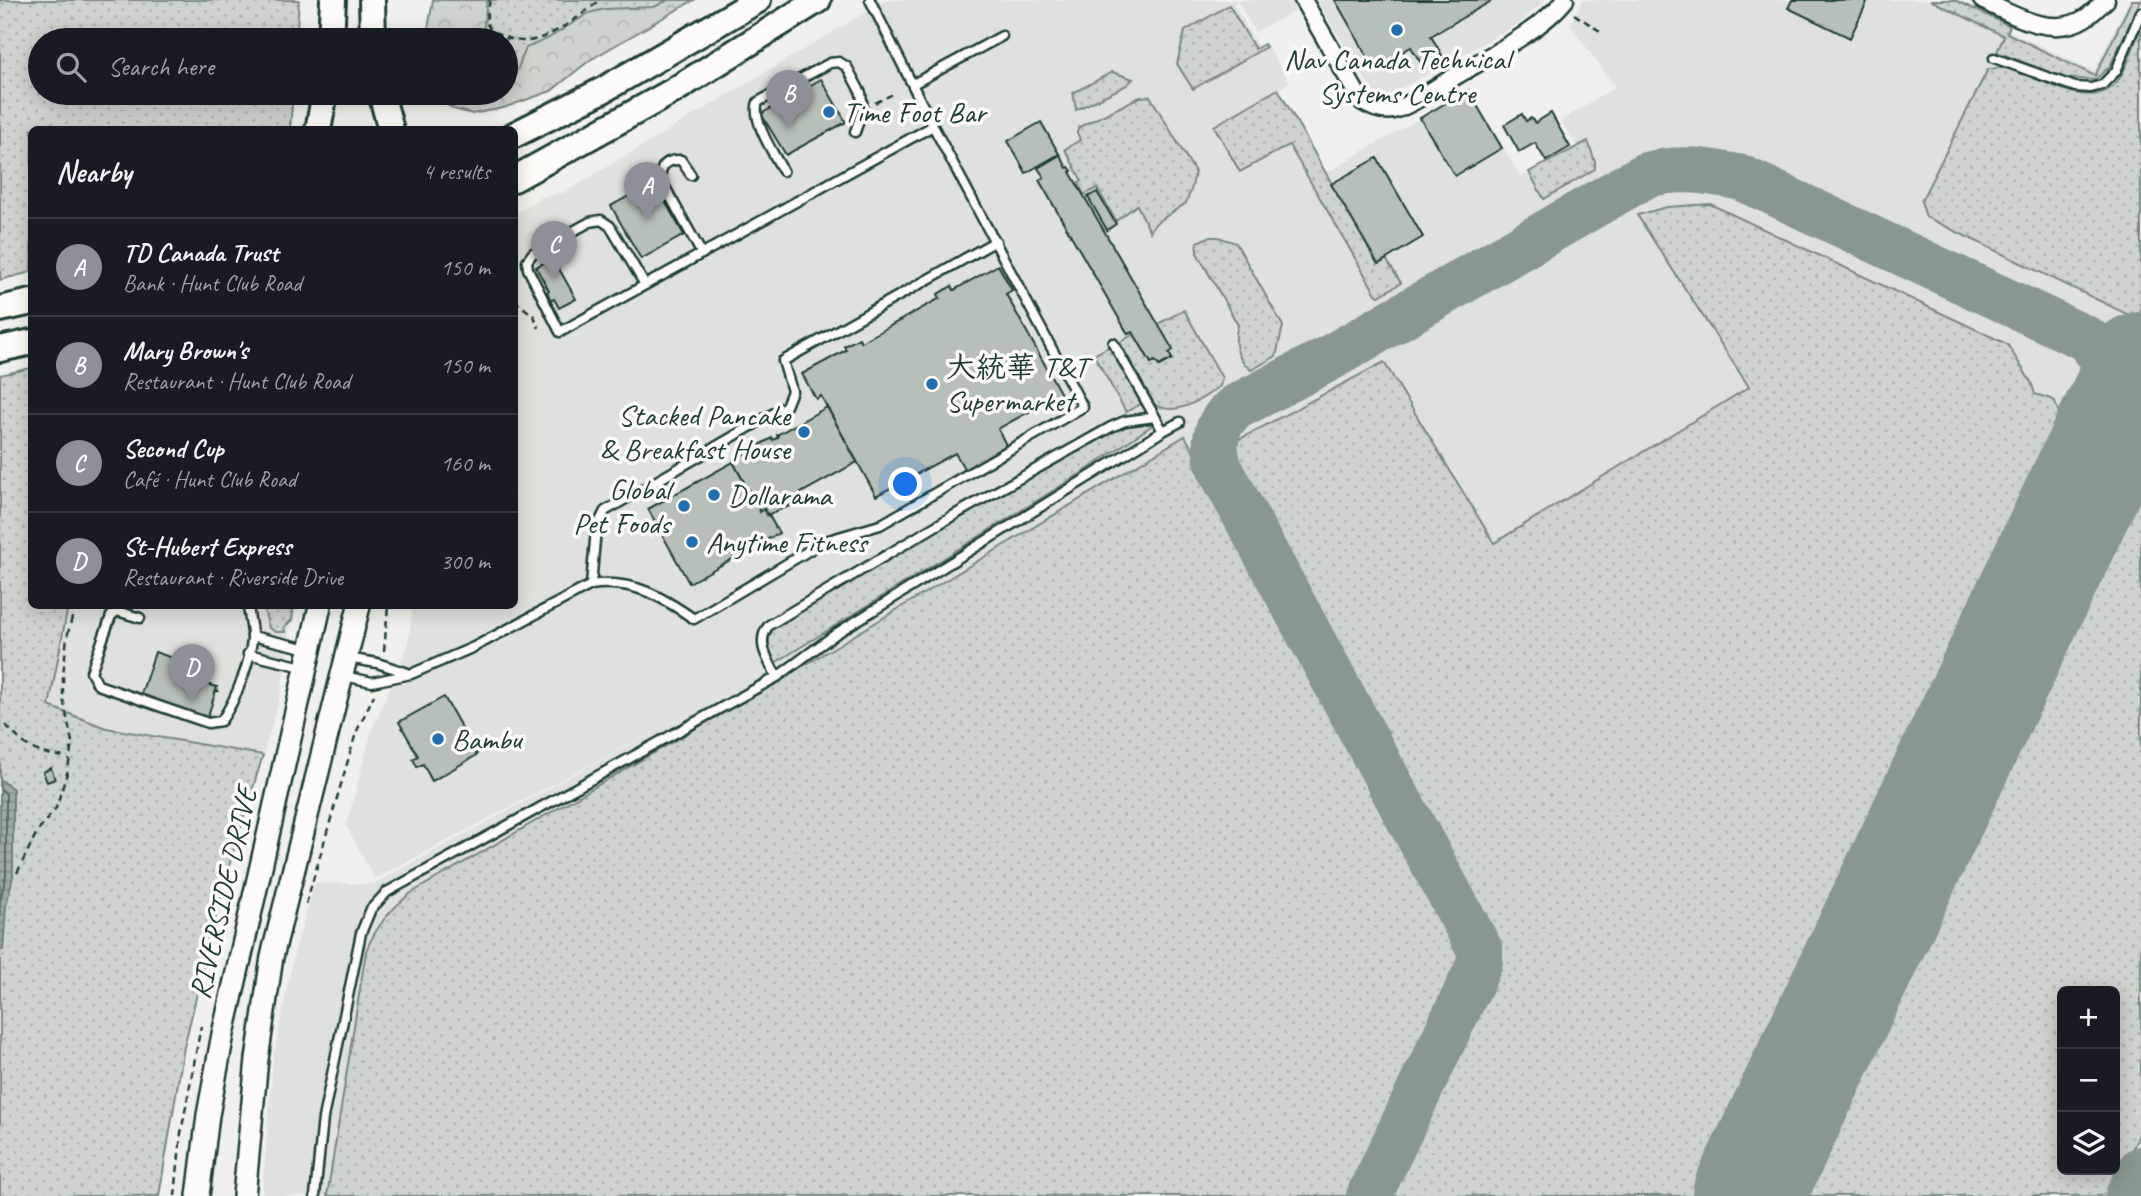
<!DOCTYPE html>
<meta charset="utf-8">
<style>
body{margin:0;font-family:Caveat,"LXGW WenKai TC",sans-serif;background:#242831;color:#f1f3f6}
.controls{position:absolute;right:21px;bottom:21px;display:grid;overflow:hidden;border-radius:10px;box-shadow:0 4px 18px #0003}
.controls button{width:63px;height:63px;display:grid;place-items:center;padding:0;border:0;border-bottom:2px solid #363941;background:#171b24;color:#f1f3f6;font:35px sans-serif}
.you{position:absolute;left:906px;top:485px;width:24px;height:24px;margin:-18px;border:5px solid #fff;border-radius:50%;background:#1a73e8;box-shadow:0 0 0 10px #1a73e833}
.badge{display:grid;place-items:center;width:46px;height:46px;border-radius:50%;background:#8c9099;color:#fff;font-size:23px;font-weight:700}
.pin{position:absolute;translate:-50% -58px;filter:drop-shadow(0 2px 4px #0008)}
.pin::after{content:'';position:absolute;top:37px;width:24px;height:21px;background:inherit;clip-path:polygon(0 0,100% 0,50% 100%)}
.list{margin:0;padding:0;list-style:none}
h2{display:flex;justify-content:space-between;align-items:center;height:91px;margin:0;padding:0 28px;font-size:30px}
h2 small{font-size:23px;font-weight:400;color:#9ea1a6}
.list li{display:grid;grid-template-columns:46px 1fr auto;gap:21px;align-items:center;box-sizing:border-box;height:98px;padding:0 28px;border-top:2px solid #363941}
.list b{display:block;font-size:26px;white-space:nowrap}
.list p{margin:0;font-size:23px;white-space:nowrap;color:#9ea1a6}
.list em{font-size:23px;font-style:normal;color:#9ea1a6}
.icon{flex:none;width:38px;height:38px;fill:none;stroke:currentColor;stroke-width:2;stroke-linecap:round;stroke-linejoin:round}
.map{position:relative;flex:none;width:2141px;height:1196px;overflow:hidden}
.search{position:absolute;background:#171b24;box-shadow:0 4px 18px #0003;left:28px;top:28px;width:490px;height:77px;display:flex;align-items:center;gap:18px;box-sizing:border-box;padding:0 24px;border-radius:38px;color:#9ea1a6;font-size:26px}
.panel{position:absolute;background:#171b24;box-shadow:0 4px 18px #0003;left:28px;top:126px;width:490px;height:483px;border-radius:10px}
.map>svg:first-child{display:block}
.built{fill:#dfe2dc;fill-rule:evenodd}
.grass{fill:url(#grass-dots);stroke:#768880;stroke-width:2;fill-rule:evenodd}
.forest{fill:url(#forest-crowns);stroke:#768880;stroke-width:2}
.water{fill:url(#water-rules);stroke:#6c8077;stroke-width:2}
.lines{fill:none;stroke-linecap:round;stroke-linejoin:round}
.shore{stroke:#526961;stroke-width:2}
.taxiway{stroke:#889790;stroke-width:46}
.runway{stroke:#889790;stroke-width:112}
.building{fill:#b6bfb8;stroke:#1f3d34;stroke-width:2}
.lane-casing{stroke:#1f3d34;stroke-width:13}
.street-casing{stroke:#1f3d34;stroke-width:21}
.secondary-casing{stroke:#1f3d34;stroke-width:26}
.primary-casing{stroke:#1f3d34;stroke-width:30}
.path{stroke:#1f3d34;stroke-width:2.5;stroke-dasharray:7 5;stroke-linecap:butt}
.lane{stroke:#fdfcf7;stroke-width:8}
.street{stroke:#fdfcf7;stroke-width:16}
.secondary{stroke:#fdfcf7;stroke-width:21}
.primary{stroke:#fdfcf7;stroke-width:24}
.poi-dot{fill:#1f6fb2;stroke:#fdfcf7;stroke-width:2.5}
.labels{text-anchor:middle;stroke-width:7;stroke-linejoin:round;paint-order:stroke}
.poi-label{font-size:30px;fill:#1f3d34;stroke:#fdfcf7;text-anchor:start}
.street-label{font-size:30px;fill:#1f3d34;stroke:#fdfcf7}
</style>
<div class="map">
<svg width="2141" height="1196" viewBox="0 0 2141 1196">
<defs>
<pattern id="grass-dots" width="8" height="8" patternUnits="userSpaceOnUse" patternTransform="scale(1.75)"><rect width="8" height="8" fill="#cdd3cd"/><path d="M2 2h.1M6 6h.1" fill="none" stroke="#b0b6b1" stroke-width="1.8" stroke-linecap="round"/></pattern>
<pattern id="forest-crowns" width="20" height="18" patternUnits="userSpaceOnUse" patternTransform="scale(1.75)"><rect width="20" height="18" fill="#cdd3cd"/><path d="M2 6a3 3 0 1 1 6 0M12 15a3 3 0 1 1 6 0" fill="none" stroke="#b0b6b1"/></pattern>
<pattern id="water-rules" width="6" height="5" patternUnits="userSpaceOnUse" patternTransform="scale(1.75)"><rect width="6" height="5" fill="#9faca4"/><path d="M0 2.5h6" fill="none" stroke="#818d86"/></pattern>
</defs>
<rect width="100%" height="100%" fill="#f0f1eb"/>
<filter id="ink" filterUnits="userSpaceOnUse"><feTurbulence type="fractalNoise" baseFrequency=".0143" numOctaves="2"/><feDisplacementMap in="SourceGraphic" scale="14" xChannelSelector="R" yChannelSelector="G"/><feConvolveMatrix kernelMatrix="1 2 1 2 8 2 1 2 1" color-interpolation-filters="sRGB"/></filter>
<g filter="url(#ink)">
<g class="built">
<path d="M 886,0 L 1316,0 L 1255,32 L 1238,2 L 1234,4 L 1258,47 L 1266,43 L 1289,82 L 1278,90 L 1326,173 L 1468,90 L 1521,177 L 1577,147 L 1561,121 L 1615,87 L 1570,25 L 1583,0 L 1943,0 L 2094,71 L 2129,0 L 2141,0 L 2141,1196 L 262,1196 L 273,1059 L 294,954 L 315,883 L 373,884 L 665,725 L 375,879 L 346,826 L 372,730 L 408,644 L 413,606 L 514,606 L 515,214 L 542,197 L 565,192 ZM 2062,991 L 2115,991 L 2115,1170 L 2062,1170 Z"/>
<polygon points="1316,0 1546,0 1520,23 1379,101"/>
<polygon points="68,606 293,606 281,693 263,755 106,728 49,706"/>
</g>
<g class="grass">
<polygon points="0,0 299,0 296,40 40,40 40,93 293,93 290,129 32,130 31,272 0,280"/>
<polygon points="459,0 675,0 506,89 506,40 453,40"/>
<polygon points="1930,0 1955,0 2010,26 2007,33 2095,76 2132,0 2141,0 2110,66 2095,80 2064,78 1997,52 2004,36"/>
<polygon points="1229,5 1255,49 1264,44 1266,47 1193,89 1177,64 1185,31"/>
<path d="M 2141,27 L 2141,321 L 1926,217 L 1921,201 L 1988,69 C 1993,69 1999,67 2004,68 C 2035,72 2084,112 2113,86 C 2127,73 2133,45 2141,27 Z"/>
<polygon points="1112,72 1133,79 1127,85 1076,110 1073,93"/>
<polygon points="1278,89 1377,263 1386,259 1401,283 1379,296 1376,294 1289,145 1240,172 1214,126"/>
<polygon points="1150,96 1195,172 1192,187 1186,203 1155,224 1150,232 1137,205 1116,221 1097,188 1084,195 1078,183 1082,181 1065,149 1080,140 1077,132 1079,127 1140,97"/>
<polygon points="1588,141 1595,162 1595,169 1544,199 1529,172"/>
<polygon points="1710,204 2007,344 2031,382 2035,394 2054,400 2072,446 1713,1196 1384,1196 1498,955 1233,465 1238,440 1384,362 1494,543 1749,387 1637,215 1667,207"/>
<path d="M 1209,237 L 1218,237 L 1236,243 L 1283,326 L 1276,356 L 1251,370 C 1236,359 1233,342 1238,325 L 1197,253 L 1197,242 Z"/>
<path d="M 1184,310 L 1222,378 L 1220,386 C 1203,399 1175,418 1154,404 L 1120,342 L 1134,334 L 1151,363 L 1155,361 L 1159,366 L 1172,359 L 1158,324 Z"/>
<polygon points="1110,346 1141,404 1126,412 1094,355"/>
<polygon points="31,368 32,606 68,606 49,706 106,728 263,755 225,879 184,1047 159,1196 0,1196 0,375"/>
<path d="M 1131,424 L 1154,424 L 1088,469 L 775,663 C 769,649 765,639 774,625 L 1087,443 L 1110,431 Z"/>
<path d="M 1185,436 L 1458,931 L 1462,950 L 1462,967 L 1353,1196 L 327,1196 L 366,951 C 376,926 390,910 411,893 L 780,680 Z"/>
<path d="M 2141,446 L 2141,1131 L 2110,1196 L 1782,1196 L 2135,449 ZM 2062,991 L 2115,991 L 2115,1170 L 2062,1170 Z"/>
<polygon points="263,606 294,606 292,620 284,627 285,632 276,632 269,628"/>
</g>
<g class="forest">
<polygon points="433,0 487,0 482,40 426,40"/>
<polygon points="668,0 694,0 590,60 551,91 503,108 472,114 454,109 427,93 506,93 506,82 509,82 516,73 526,48 547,39 589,13 605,9 654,7"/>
</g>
<polygon class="water" points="0,779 13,789 13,877 6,906 3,950 0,950"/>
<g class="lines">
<polyline class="shore" points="0,788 6,794 6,876 0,901"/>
<g class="taxiway">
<path d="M 2037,574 C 2053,540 2070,506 2086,472 C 2096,450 2111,426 2113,402 C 2114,382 2107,362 2094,348"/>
<path d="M 1369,1196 L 1475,974 L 1480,961 L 1480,950 L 1220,469 C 1211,444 1215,423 1236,407 L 1328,359 L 1646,175 C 1681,166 1708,171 1742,178 L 2087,339 L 2141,384"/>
<polyline points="2128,1196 2141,1169"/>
</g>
<polyline class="runway" points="1748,1196 2141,368"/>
</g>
<g class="building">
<polygon points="1335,0 1493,0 1431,36 1443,57 1424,68 1411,47 1374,68"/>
<polygon points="1792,0 1868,0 1850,38 1788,8"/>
<polygon points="821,79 846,122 786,155 761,114"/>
<polygon points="1468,90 1502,148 1455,176 1420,118"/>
<polygon points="1551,113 1570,147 1546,161 1535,143 1519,152 1504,125 1522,114 1526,121 1531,118 1535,123"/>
<polygon points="1041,122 1059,154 1026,173 1008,141"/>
<polygon points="1060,155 1067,168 1069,167 1072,171 1070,172 1173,350 1169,353 1172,359 1159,366 1155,361 1151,363 1133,332 1128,334 1039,180 1044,177 1038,168"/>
<polygon points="1377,158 1423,237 1378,264 1331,184"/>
<polygon points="654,182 684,235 641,259 611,206"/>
<polygon points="1097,192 1116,224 1107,230 1088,197"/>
<polygon points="553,258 576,299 559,308 554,299 551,301 547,292 549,291 536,267"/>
<polygon points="998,265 1012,290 1006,294 1061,394 998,429 1007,447 965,470 955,453 876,496 821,396 816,399 802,374 846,350 844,346 859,338 861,342 940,298 938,294 952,286 954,290"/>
<polygon points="827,407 857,462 794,497 797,503 767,515 764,509 760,512 733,462 734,459 772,438 773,440 778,437 777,435"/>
<polygon points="733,462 760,512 764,509 767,515 768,514 779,533 689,583 648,509"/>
<polygon points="155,652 193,665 188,678 217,687 207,719 140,697"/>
<polygon points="444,697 477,755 432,781 423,764 417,767 413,759 418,756 399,722"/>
<polygon points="51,768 55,779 47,782 43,772"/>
</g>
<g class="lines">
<g class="lane-casing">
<g id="lane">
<polyline points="1994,58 2075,87 2091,88 2102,85 2116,71 2141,12"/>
<polyline points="913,84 1002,36"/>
<path d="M 783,171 C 774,154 751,120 758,102 L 830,63 L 839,62 L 847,67 L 861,93 L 863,109 L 855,132"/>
<path d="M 691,175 L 681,160 C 667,159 659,166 661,180 L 702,254"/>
<polyline points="645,285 610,226 601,220 590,222 533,253 527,261 528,269 560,332 933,126"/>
<polyline points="1163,431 1180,422"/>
<path d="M 591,585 C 632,579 661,596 694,619 L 825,541 L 880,525 L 1083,407 L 933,126 L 870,0"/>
<path d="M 140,618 L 117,611 L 111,616 L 91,672 L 98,685 L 208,723 L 221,721 C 235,702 253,657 252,633 C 251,624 249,615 248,606"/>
<polyline points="252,636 308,649"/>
<polyline points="248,654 303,667"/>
<polyline points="347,658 377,663 408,673"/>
<polyline points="344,676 372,682 411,674 474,647 591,585 596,529 605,511 786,406 792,391 783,361 996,241"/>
<path d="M 777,677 C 768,660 755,642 769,625 L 949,518 L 1111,427 L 1125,421 L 1155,417"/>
<polyline points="315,1196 323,1118 361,933 371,909 387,892 777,677 837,633 1163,431 1113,343"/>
</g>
</g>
<g class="street-casing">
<g id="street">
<path d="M 1303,0 L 1361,101 C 1372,108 1385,113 1397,109 C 1415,103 1433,89 1449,80 C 1486,57 1538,33 1565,0"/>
<path d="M 1982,0 C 2013,15 2052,39 2085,18 C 2093,13 2099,6 2106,0"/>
</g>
</g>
<g class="secondary-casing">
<g id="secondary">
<polyline points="198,1196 208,1115 223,1034 320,606"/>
<polyline points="244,1196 257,1059 272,957 359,606"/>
</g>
</g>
<g class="primary-casing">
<g id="primary">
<polyline points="372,0 373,40"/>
<polyline points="331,40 333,0"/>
<polyline points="381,93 391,130"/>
<polyline points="318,130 325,93"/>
<polyline points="514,135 603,90 758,0"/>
<polyline points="514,179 673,91 818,0"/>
<polyline points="0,309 32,302"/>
<polyline points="0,349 32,342"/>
</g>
</g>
<g class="path">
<path d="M 490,0 L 486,21 L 490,30 C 499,36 516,42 527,41 C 548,40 584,14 600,0"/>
<polyline points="1574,14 1600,31"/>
<polyline points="875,103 893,94"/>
<polyline points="514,300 534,316 539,328"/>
<polyline points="384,651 388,606"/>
<polyline points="216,691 219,691"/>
<path d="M 6,725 C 27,749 36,754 68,757"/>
<polyline points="17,873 37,832 56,808 68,770 72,742 63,698 63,675 67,637 75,606"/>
<polyline points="306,904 356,733 374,695"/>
<polyline points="175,1196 181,1133 201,1026"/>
</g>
<use href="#lane" class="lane"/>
<use href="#street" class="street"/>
<use href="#secondary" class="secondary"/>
<use href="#primary" class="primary"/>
</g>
</g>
<g class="poi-dot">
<circle cx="1397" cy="30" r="7"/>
<circle cx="829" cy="112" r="7"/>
<circle cx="932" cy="384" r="7"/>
<circle cx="804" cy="432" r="7"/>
<circle cx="714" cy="495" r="7"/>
<circle cx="684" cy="506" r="7"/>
<circle cx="692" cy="542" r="7"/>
<circle cx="438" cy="739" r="7"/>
</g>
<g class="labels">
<g class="poi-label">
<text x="1397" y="69" text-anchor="middle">Nav Canada Technical<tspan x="1397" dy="34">Systems Centre</tspan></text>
<text x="843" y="122">Time Foot Bar</text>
<text x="946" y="377">大統華 T&amp;T<tspan x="946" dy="34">Supermarket</tspan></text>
<text x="790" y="425" text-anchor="end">Stacked Pancake<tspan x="790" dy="34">&amp; Breakfast House</tspan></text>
<text x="670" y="499" text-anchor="end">Global<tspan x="670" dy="34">Pet Foods</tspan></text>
<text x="728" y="505">Dollarama</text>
<text x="706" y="552">Anytime Fitness</text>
<text x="452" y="749">Bambu</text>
</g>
<g class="street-label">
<text transform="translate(223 893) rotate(-77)" y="10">RIVERSIDE DRIVE</text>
</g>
</g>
</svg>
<div class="controls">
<button>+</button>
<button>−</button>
<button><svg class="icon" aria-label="layers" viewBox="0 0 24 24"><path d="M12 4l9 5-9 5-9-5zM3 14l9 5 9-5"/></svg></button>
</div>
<div class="you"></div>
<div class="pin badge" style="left:647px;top:220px">A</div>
<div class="pin badge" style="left:789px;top:128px">B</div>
<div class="pin badge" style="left:554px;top:279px">C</div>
<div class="pin badge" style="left:192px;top:702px">D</div>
<div class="search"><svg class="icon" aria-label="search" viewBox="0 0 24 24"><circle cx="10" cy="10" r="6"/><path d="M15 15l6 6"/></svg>Search here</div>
<section class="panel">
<h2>Nearby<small>4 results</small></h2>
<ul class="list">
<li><span class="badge">A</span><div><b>TD Canada Trust</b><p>Bank · Hunt Club Road</p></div><em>150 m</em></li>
<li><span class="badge">B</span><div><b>Mary Brown's</b><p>Restaurant · Hunt Club Road</p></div><em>150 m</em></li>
<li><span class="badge">C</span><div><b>Second Cup</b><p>Café · Hunt Club Road</p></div><em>160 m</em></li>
<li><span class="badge">D</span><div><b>St-Hubert Express</b><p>Restaurant · Riverside Drive</p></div><em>300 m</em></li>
</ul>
</section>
</div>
